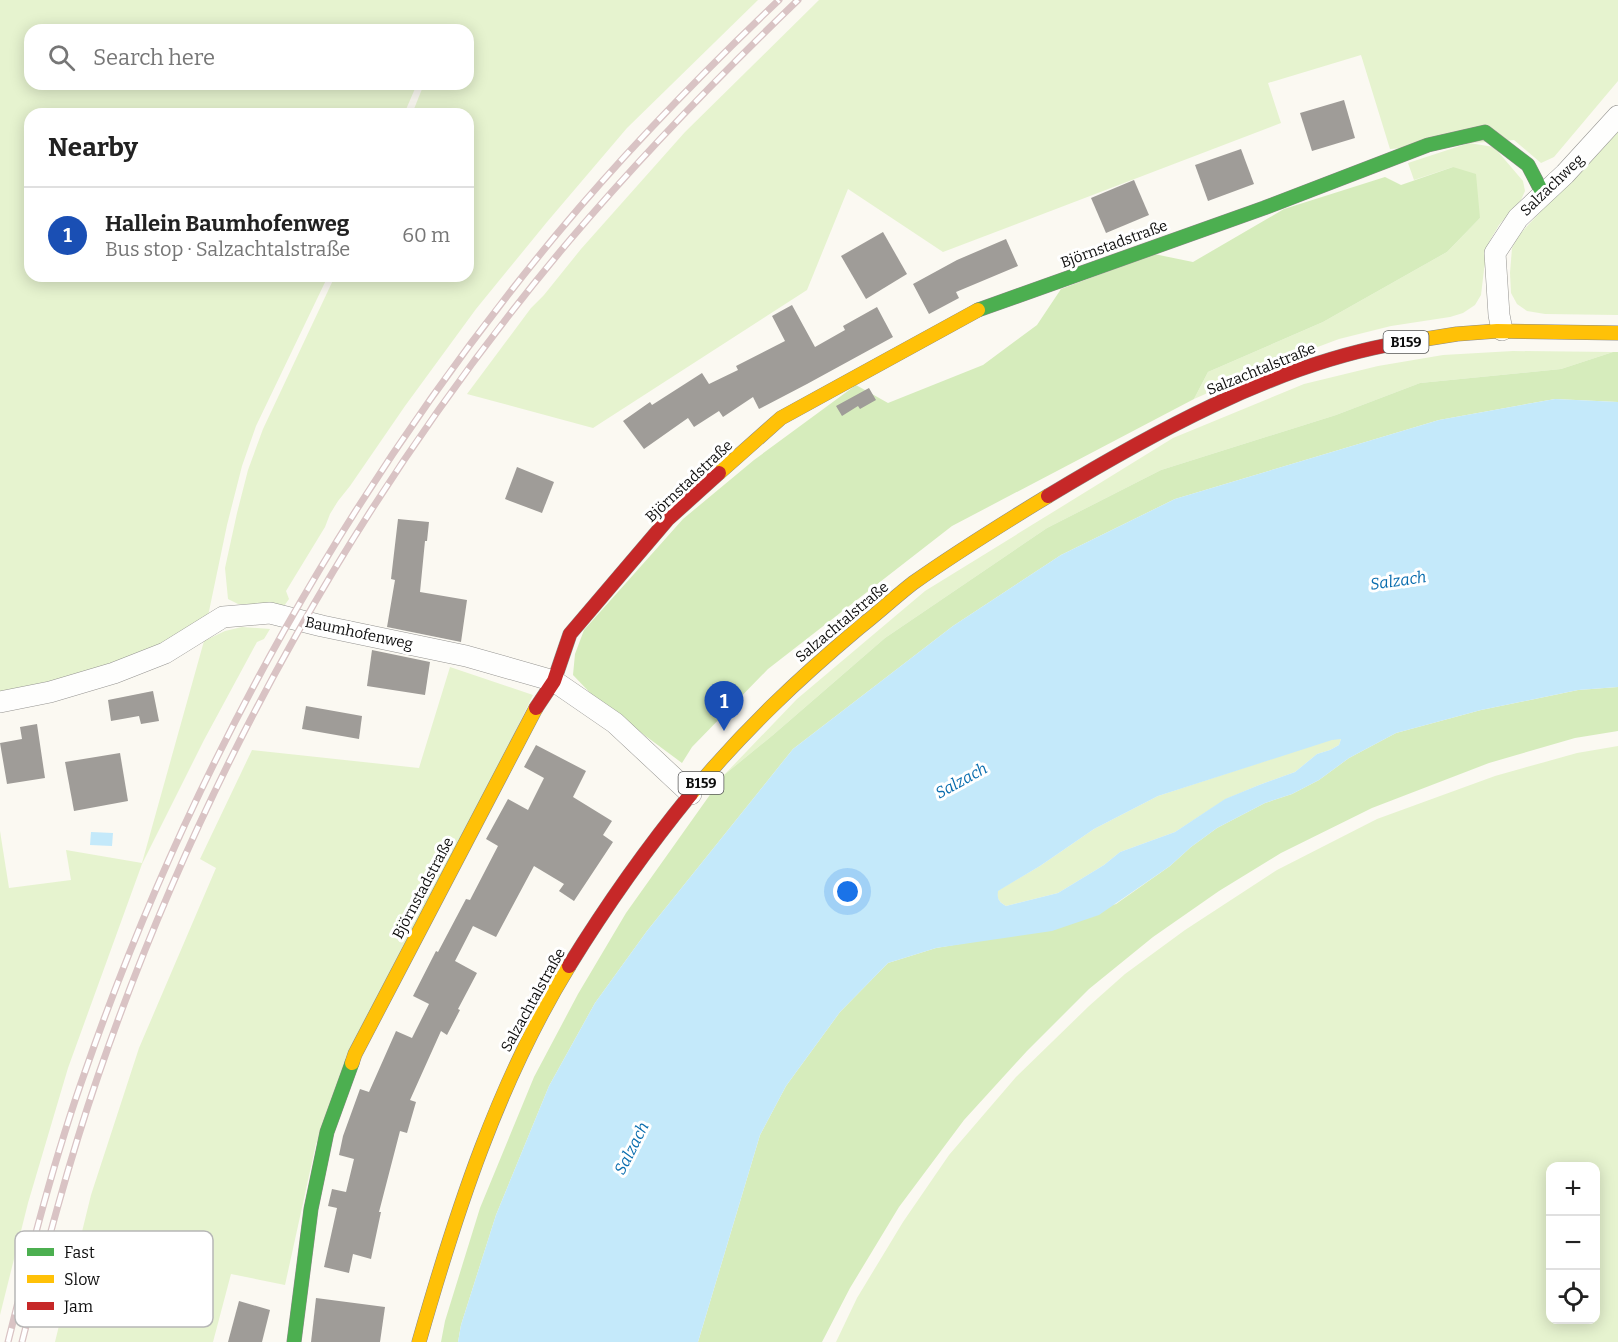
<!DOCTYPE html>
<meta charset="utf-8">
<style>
body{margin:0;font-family:Bitter,serif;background:#f2f2f2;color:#222}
.controls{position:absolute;right:18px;bottom:18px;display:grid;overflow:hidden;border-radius:12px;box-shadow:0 3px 15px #0003}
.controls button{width:54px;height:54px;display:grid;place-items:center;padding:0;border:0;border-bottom:2px solid #e0e0e0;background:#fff;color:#222;font:30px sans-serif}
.you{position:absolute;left:848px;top:892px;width:21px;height:21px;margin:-15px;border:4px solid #fff;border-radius:50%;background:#1a73e8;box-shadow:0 0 0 9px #1a73e833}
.badge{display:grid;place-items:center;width:39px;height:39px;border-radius:50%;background:#61605e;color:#fff;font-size:20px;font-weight:700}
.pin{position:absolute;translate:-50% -50px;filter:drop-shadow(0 2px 3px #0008)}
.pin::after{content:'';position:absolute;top:32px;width:21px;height:18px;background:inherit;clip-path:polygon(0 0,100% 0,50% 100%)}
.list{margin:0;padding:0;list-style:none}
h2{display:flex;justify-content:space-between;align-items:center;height:78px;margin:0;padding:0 24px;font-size:26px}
h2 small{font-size:20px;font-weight:400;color:#767676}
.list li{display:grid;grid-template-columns:39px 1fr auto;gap:18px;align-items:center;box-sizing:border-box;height:96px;padding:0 24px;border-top:2px solid #e0e0e0}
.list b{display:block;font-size:22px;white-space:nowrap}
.list p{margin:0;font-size:20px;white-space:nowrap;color:#767676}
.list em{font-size:20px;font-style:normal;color:#767676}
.icon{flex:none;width:33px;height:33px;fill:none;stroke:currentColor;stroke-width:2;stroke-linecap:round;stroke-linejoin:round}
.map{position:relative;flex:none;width:1618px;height:1342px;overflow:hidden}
.search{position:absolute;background:#fff;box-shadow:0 3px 15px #0003;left:24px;top:24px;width:450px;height:66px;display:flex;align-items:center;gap:15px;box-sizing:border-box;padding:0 21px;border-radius:18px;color:#767676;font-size:22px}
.panel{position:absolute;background:#fff;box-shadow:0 3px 15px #0003;left:24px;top:108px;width:450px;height:174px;border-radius:18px}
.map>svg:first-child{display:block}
.green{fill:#e6f3cf;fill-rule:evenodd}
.forest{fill:#d6ecbc}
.water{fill:#c4e9fa;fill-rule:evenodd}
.building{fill:#9f9c98}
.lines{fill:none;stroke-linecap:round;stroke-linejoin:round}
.street-casing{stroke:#959491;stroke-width:22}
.fast-casing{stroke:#8b8a87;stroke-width:15}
.slow-casing{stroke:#8b8a87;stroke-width:15}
.jam-casing{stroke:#8b8a87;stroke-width:15}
.street{stroke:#fefefd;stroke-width:21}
.fast{stroke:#4caf50;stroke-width:14}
.slow{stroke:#ffc107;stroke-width:14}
.jam{stroke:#c62828;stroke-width:14}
.rail-casing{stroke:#d9c3c4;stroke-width:7}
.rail{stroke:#fff;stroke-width:4.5;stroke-dasharray:14;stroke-linecap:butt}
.labels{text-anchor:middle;stroke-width:6;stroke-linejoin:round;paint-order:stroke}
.shield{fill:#fff;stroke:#565656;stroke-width:1.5}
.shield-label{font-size:14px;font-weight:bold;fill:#0e0e0e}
.street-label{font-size:15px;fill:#0e0e0e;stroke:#fff}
.water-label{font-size:16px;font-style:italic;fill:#096dae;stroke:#fff}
.key{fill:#fff;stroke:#b7b7b7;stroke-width:1.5}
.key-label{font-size:16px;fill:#0e0e0e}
</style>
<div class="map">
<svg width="1618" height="1342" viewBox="0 0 1618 1342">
<rect width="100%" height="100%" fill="#fbf9f2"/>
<g class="green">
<polygon points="0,0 758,0 627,128 547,222 476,309 405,406 350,486 338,501 330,514 325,527 286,591 289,599 284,606 238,604 228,599 225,568 237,513 248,470 263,429 335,276 468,276 468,114 412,114 424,84 468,84 468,30 30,30 30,84 417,84 404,114 30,114 30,276 328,276 256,426 242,466 227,525 208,616 162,644 88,676 0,695"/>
<polygon points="819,0 1618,0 1618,81 1554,157 1541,163 1514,140 1390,149 1361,55 1268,83 1281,123 943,252 848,189 807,290 593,428 467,394 531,308 544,295 581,249 685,132"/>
<polygon points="1618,129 1618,315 1545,314 1527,311 1517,304 1511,293 1510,273 1512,248 1518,236"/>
<polygon points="1469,143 1494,147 1523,181 1525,191 1521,200 1499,225 1489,242 1484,270 1481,295 1475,305 1463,313 1450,317 1391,326 1339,339 1283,360 1194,399 1208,372 1323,322 1447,252 1480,218 1453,167 1414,180 1408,163"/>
<polygon points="1513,351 1613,352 1561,369 1420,383 1336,415 1161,470 1047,528 885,638 773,735 724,775 797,699 925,591 1173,438 1304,384 1378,366 1443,355"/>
<polygon points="242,627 270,629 264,639 257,642 204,740 142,864 68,1068 28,1203 0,1315 0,831 9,888 71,880 66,850 142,863 204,641 225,631"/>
<polygon points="450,667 533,695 316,1144 285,1285 231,1274 213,1342 55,1342 91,1195 139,1048 216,868 200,859 252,750 419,768"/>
<path d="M 1332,739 L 1341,739 L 1339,745 L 1330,750 L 1317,754 L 1295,772 L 1259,785 L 1226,799 L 1175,832 L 1120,852 L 1104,865 L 1058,893 L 1006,906 C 999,902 997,899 997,891 L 1040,866 L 1094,829 L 1158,796 Z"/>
<path d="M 1618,746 L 1618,1342 L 836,1342 L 857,1298 L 903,1222 L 949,1155 L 1016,1077 L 1089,1006 L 1125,974 L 1185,930 L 1277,870 L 1377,819 L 1495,776 L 1577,753 ZM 1550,1166 L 1596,1166 L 1596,1320 L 1550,1320 Z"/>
</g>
<g class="forest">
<polygon points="1453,167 1476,174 1480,218 1447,252 1323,322 1208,372 1194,399 952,526 768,669 692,747 682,763 597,700 573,675 575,654 584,630 683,519 754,460 856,385 888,403 983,365 1037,325 1061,289 1154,254 1193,262 1284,209 1385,177 1401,185"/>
<polygon points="1613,352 1618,352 1618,402 1555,399 1439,420 1175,499 1061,555 953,626 793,749 647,931 595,1003 549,1086 496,1215 461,1325 458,1342 441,1342 445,1321 480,1208 534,1077 578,994 626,913 724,775 773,735 885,638 1047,528 1161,470 1336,415 1420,383 1561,369"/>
<polygon points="1618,687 1618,731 1575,738 1489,763 1372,808 1281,853 1219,891 1153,937 1089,989 1027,1051 964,1120 899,1207 850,1288 822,1342 698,1342 760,1135 786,1086 840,1012 888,963 936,948 1007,936 1116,904 1170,866 1191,847 1217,828 1265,803 1292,794 1319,780 1349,758 1396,733 1481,710 1578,690"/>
</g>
<g class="water">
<path d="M 1555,399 L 1618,402 L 1618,687 L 1578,690 L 1481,710 L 1396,733 L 1349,758 L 1319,780 L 1292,794 L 1265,803 L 1217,828 L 1191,847 L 1170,866 L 1099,915 L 1052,931 L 936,948 L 888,963 L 840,1012 L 786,1086 L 760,1135 L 698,1342 L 458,1342 L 461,1325 L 496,1215 L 549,1086 L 595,1003 L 647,931 L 793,749 L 953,626 L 1061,555 L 1175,499 L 1439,420 ZM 1341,739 L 1339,745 L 1330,750 L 1317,754 L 1295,772 L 1259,785 L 1225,799 L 1175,832 L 1120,852 L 1104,865 L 1058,893 L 1006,906 C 999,902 997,899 998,891 L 1040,866 L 1094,829 L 1158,796 L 1332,740 Z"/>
<polygon points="91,832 113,833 112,846 90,845"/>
</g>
<g class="building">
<polygon points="1344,100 1355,138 1312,151 1300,113"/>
<polygon points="1241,149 1254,184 1208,201 1195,165"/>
<polygon points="1134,180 1149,215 1106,233 1091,198"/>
<polygon points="883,232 907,274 866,299 841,256"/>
<polygon points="1006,239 1018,266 956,292 959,298 929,314 913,284 957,260"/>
<polygon points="792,305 815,347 845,330 843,326 877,307 893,337 807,384 759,409 753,397 723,417 719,411 694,427 688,418 644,449 623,421 650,402 652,405 702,373 709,384 738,370 736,366 785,341 772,316"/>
<polygon points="869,388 876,400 860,409 858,406 842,416 836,406"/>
<polygon points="517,467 554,482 542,513 505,499"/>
<polygon points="398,519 429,522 427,541 425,541 420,592 467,600 461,642 387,627 395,580 391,579"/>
<polygon points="372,650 430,662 425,695 367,686"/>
<polygon points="153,691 159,721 141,724 139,716 111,721 108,700"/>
<polygon points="306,706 362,716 359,739 302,729"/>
<polygon points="37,724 45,778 7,784 0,743 22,739 20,727"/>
<polygon points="536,745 586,771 573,797 612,821 603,835 613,842 574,901 559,891 564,884 534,866 496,937 473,926 455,961 477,973 458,1009 460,1010 447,1035 441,1031 410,1100 416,1102 407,1133 400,1131 379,1212 381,1212 371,1259 353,1254 349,1273 324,1267 337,1208 328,1206 332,1189 346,1192 354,1159 339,1155 343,1136 360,1089 369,1092 396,1031 412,1038 429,1004 413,996 436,951 438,952 466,899 470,900 498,846 486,839 508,799 528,810 544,778 524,767"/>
<polygon points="120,753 128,801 74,811 65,762"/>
<polygon points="316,1298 385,1307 380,1342 311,1342"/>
<polygon points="239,1301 270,1310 262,1342 228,1342"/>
</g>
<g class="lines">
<g class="street-casing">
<g id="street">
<polyline points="1502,330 1499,315 1495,253 1518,218 1565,174 1618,116"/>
<polyline points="0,702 50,692 114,673 165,653 223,617 270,613 322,626 466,656 554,681 615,723 691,794"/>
</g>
</g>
<g class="fast-casing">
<g id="fast">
<polyline points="978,310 1264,208 1428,145 1485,132 1528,165 1543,194"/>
<polyline points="294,1342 311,1209 327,1132 352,1063"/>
</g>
</g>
<g class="slow-casing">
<g id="slow">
<polyline points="1388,345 1457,334 1497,331 1618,333"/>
<polyline points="719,473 781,418 978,310"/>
<path d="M 691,794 C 744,730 797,680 860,627 C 878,613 895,597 913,583 C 957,552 1002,524 1048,496"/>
<polyline points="352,1063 355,1054 536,708"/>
<path d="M 419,1342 C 456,1212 498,1082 569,966"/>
</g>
</g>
<g class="jam-casing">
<g id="jam">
<path d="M 1048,496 C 1151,434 1269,368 1388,345"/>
<polyline points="536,708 554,681 570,634 668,519 719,473"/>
<path d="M 569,966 C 606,906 646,849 691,794"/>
</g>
</g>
<use href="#street" class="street"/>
<use href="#fast" class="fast"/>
<use href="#slow" class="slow"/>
<use href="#jam" class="jam"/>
<g class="rail-casing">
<g id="rail">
<path d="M 8,1342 C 31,1250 54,1158 86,1069 C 192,765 351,483 556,235 C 625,152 701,74 779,0"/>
<path d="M 22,1342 C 45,1252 68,1163 98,1076 C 203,772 362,487 569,241 C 641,156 718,77 798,0"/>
</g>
</g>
<use href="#rail" class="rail"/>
</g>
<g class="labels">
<g class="shield">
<rect x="1383.5" y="331" width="45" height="22" rx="4.5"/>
<rect x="678.5" y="772" width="45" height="22" rx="4.5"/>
</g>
<g class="shield-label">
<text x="1406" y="347">B159</text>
<text x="701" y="788">B159</text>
</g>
<g class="street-label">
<text transform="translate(1552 185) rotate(-44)" y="5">Salzachweg</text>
<text transform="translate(1114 244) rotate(-20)" y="5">Björnstadstraße</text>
<text transform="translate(1261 369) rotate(-22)" y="5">Salzachtalstraße</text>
<text transform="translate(689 481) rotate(-43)" y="5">Björnstadstraße</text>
<text transform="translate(842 622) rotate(-40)" y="5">Salzachtalstraße</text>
<text transform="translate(359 633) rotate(12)" y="5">Baumhofenweg</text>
<text transform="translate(423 888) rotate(-62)" y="5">Björnstadstraße</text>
<text transform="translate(533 1000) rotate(-61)" y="5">Salzachtalstraße</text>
</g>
<g class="water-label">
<text transform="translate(1398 580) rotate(-8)" y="6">Salzach</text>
<text transform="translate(961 780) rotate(-29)" y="6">Salzach</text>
<text transform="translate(631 1148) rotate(-63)" y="6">Salzach</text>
</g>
</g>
<rect x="15" y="1231" width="198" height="96" rx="9" class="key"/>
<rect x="27" y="1248" width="27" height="8" fill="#4caf50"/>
<rect x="27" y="1275" width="27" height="8" fill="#ffc107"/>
<rect x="27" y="1302" width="27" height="8" fill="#c62828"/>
<g class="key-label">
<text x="64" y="1258">Fast</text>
<text x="64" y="1285">Slow</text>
<text x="64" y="1312">Jam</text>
</g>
</svg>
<div class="controls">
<button>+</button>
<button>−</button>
<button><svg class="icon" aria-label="locate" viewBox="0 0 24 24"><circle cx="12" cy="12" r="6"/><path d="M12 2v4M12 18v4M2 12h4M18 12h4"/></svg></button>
</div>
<div class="you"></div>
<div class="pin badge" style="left:724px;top:731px;background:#1a4fb4">1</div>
<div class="search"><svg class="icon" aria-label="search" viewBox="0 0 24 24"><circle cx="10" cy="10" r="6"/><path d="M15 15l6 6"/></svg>Search here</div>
<section class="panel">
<h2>Nearby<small></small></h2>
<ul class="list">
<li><span class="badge" style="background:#1a4fb4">1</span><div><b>Hallein Baumhofenweg</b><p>Bus stop · Salzachtalstraße</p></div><em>60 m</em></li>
</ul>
</section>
</div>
